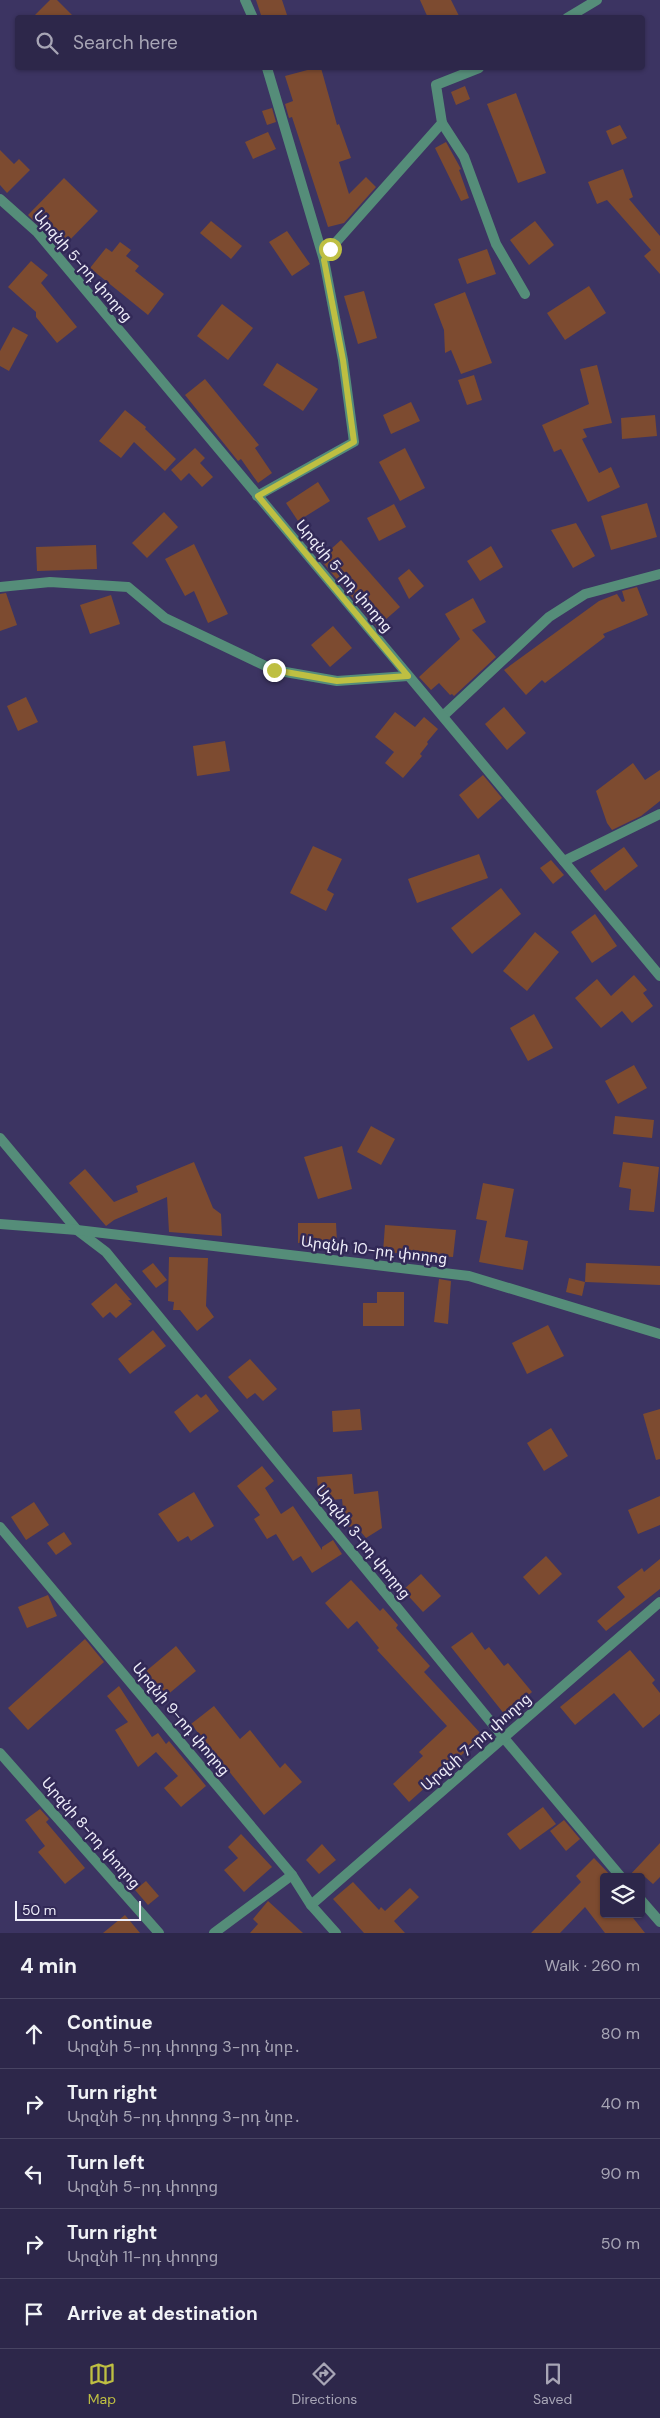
<!DOCTYPE html>
<meta charset="utf-8">
<style>
body{margin:0;font-family:"DM Sans","Noto Sans Armenian",sans-serif;background:#352f51;color:#f1f3f6}
.controls{position:absolute;right:15px;bottom:15px;display:grid;overflow:hidden;border-radius:5px;box-shadow:0 1px 4px #0004}
.controls button{width:45px;height:45px;display:grid;place-items:center;padding:0;border:0;border-bottom:1px solid #484462;background:#2d274a;color:#f1f3f6;font:25px sans-serif}
.scale{position:absolute;left:15px;bottom:12px;width:126px;box-sizing:border-box;padding-left:5px;border:2px solid #efeefa;border-top:0;font-size:14px;line-height:18px;white-space:nowrap;color:#efeefa;-webkit-text-stroke:4px #322957;paint-order:stroke}
.stop{position:absolute;width:15px;height:15px;margin:-11px;border:4px solid #bebf42;border-radius:50%;background:#fff}
.stop.end{background:#bebf42;border-color:#fff;box-shadow:0 1px 5px #0008}
.list{margin:0;padding:0;list-style:none}
h2{display:flex;justify-content:space-between;align-items:center;height:65px;margin:0;padding:0 20px;font-size:21px}
h2 small{font-size:16px;font-weight:400;color:#a7a5b5}
.list li{display:grid;grid-template-columns:32px 1fr auto;gap:15px;align-items:center;box-sizing:border-box;height:70px;padding:0 20px;border-top:1px solid #484462}
.list b{display:block;font-size:19px;white-space:nowrap}
.list p{margin:0;font-size:16px;white-space:nowrap;color:#a7a5b5}
.list em{font-size:16px;font-style:normal;color:#a7a5b5}
.icon{flex:none;width:28px;height:28px;fill:none;stroke:currentColor;stroke-width:2;stroke-linecap:round;stroke-linejoin:round}
.map{position:relative;flex:none;width:660px;height:1933px;overflow:hidden}
.search{position:absolute;background:#2d274a;box-shadow:0 1px 4px #0004;left:15px;right:15px;top:15px;height:55px;display:flex;align-items:center;gap:12px;box-sizing:border-box;padding:0 18px;border-radius:5px;color:#a7a5b5;font-size:19px}
.sheet{height:415px;background:#2d274a}
nav{display:flex;justify-content:space-around;align-items:center;box-sizing:border-box;height:70px;border-top:1px solid #484462;background:#2d274a;font-size:14px;color:#a7a5b5}
nav a{display:grid;justify-items:center;gap:2px}
nav .on{color:#bebf42}
.map>svg:first-child{display:block}
.building{fill:#7d4b30}
.lines{fill:none;stroke-linecap:round;stroke-linejoin:round}
.minor{stroke:#558d79;stroke-width:10}
.tertiary{stroke:#558d79;stroke-width:10}
.route{stroke:#bebf42;stroke-width:6}
.labels{text-anchor:middle;stroke-width:5;stroke-linejoin:round;paint-order:stroke}
.street-label{font-size:15px;fill:#efeefa;stroke:#322957}
</style>
<div class="map">
<svg width="660" height="1933" viewBox="0 0 660 1933">
<rect width="100%" height="100%" fill="#3c3462"/>
<g class="building">
<polygon points="50,0 57,0 75,18 32,18"/>
<polygon points="256,0 282,0 288,18 262,18"/>
<polygon points="420,0 451,0 460,18 428,18"/>
<polygon points="315,68 321,68 337,125 339,124 351,158 339,162 349,194 366,177 376,187 344,223 328,227 292,117 289,118 285,104 293,101 285,76"/>
<polygon points="465,86 470,99 456,105 451,92"/>
<polygon points="516,93 546,173 518,183 487,104"/>
<polygon points="272,108 276,122 267,125 262,111"/>
<polygon points="620,125 627,138 612,145 606,131"/>
<polygon points="268,132 276,149 253,159 245,142"/>
<polygon points="446,142 461,169 459,170 469,198 461,201 435,148"/>
<polygon points="0,150 14,164 19,159 30,170 7,193 0,185"/>
<polygon points="623,169 633,197 629,199 660,236 660,274 644,256 651,250 607,200 597,204 588,182"/>
<polygon points="64,178 98,211 62,248 28,215"/>
<polygon points="211,221 242,246 231,259 200,233"/>
<polygon points="535,221 554,245 529,265 510,240"/>
<polygon points="287,231 310,264 292,276 269,242"/>
<polygon points="120,242 131,250 126,256 139,266 135,271 164,294 148,315 90,268 106,248 112,252"/>
<polygon points="487,249 496,274 467,284 458,259"/>
<polygon points="31,261 48,275 41,283 77,327 57,343 36,317 36,312 8,287"/>
<polygon points="589,286 606,313 565,340 547,313"/>
<polygon points="364,291 377,338 358,344 344,296"/>
<polygon points="465,292 492,363 461,374 451,350 445,353 444,330 434,304"/>
<polygon points="222,304 253,328 228,360 197,336"/>
<polygon points="13,327 28,335 9,371 0,366 0,351"/>
<polygon points="277,363 318,389 303,411 263,385"/>
<polygon points="597,365 612,423 583,429 587,437 582,439 599,473 611,467 620,487 588,502 561,449 554,452 542,425 589,404 580,369"/>
<polygon points="474,375 482,400 467,405 458,380"/>
<polygon points="205,379 259,445 255,448 272,473 258,483 241,459 238,461 185,395"/>
<polygon points="411,402 420,421 391,434 383,415"/>
<polygon points="125,410 146,427 145,429 176,459 165,471 134,442 121,458 99,441"/>
<polygon points="655,415 657,436 622,439 621,418"/>
<polygon points="195,448 205,458 200,463 213,477 202,487 189,473 181,481 171,470"/>
<polygon points="405,448 425,488 400,501 379,462"/>
<polygon points="318,482 330,501 298,521 286,503"/>
<polygon points="647,503 657,537 611,550 601,516"/>
<polygon points="394,504 406,527 379,541 367,518"/>
<polygon points="164,512 178,527 147,558 132,543"/>
<polygon points="576,523 595,556 573,568 551,530"/>
<polygon points="341,540 400,607 377,627 320,559"/>
<polygon points="194,544 228,614 208,623 194,591 185,596 165,559"/>
<polygon points="96,545 97,569 37,571 36,547"/>
<polygon points="491,546 503,567 480,581 467,561"/>
<polygon points="409,569 424,586 409,599 398,578"/>
<polygon points="637,587 648,615 603,634 605,637 545,683 542,680 526,695 504,670 599,601 617,594 622,602 625,601 622,591"/>
<polygon points="6,593 17,625 0,631 0,594"/>
<polygon points="111,595 120,624 90,634 80,605"/>
<polygon points="473,598 486,622 472,630 496,657 454,696 452,694 450,695 439,683 431,690 419,677 460,639 445,614"/>
<polygon points="333,626 352,648 330,667 311,645"/>
<polygon points="26,697 38,722 18,731 7,706"/>
<polygon points="504,707 526,733 507,750 485,724"/>
<polygon points="395,712 415,727 424,717 438,729 427,742 428,744 420,754 422,756 403,778 385,763 394,752 375,737"/>
<polygon points="225,741 230,771 197,776 193,746"/>
<polygon points="633,763 645,780 660,770 660,801 641,816 612,830 607,823 596,791"/>
<polygon points="483,775 502,798 478,819 459,795"/>
<polygon points="313,846 342,859 327,890 334,894 326,911 290,893"/>
<polygon points="624,847 638,866 605,891 590,871"/>
<polygon points="479,854 488,878 417,903 408,879"/>
<polygon points="551,860 564,875 553,884 540,868"/>
<polygon points="501,888 521,914 472,954 451,928"/>
<polygon points="595,914 617,946 592,963 571,932"/>
<polygon points="535,932 559,952 527,991 503,971"/>
<polygon points="634,975 647,990 643,993 653,1006 632,1023 622,1011 601,1028 575,998 597,979 611,996"/>
<polygon points="534,1014 553,1048 528,1061 510,1028"/>
<polygon points="634,1065 647,1088 618,1104 605,1081"/>
<polygon points="615,1116 654,1120 652,1138 613,1134"/>
<polygon points="371,1126 395,1139 381,1165 357,1152"/>
<polygon points="342,1146 352,1189 318,1199 304,1157"/>
<polygon points="194,1162 213,1208 221,1214 222,1236 169,1232 167,1197 114,1220 106,1226 69,1183 85,1169 114,1202 138,1192 136,1186"/>
<polygon points="623,1162 659,1167 654,1212 629,1210 631,1189 619,1187"/>
<polygon points="483,1183 514,1189 505,1237 528,1241 523,1270 479,1262 487,1221 476,1219"/>
<polygon points="298,1223 336,1223 337,1242 298,1243"/>
<polygon points="385,1225 456,1230 453,1257 383,1252"/>
<polygon points="169,1257 208,1258 206,1306 214,1317 197,1331 180,1310 173,1310 174,1302 168,1301"/>
<polygon points="153,1263 167,1280 156,1288 142,1271"/>
<polygon points="586,1263 660,1266 660,1285 585,1282"/>
<polygon points="569,1278 585,1282 582,1296 566,1292"/>
<polygon points="439,1279 451,1281 448,1324 434,1322"/>
<polygon points="116,1283 131,1300 128,1300 132,1304 116,1318 110,1312 103,1318 91,1304"/>
<polygon points="377,1292 404,1292 404,1326 363,1326 363,1303 377,1303"/>
<polygon points="548,1325 564,1356 527,1374 512,1343"/>
<polygon points="153,1330 166,1346 130,1374 118,1359"/>
<polygon points="250,1359 277,1389 263,1401 255,1393 247,1399 228,1377"/>
<polygon points="197,1394 201,1398 206,1394 219,1411 190,1433 174,1412"/>
<polygon points="360,1409 362,1430 333,1432 332,1411"/>
<polygon points="660,1409 660,1459 656,1460 643,1414"/>
<polygon points="551,1428 568,1456 544,1471 527,1443"/>
<polygon points="262,1466 274,1481 265,1488 281,1514 293,1506 322,1550 322,1547 333,1540 342,1554 312,1573 301,1556 293,1561 276,1534 267,1539 254,1519 260,1515 237,1486"/>
<polygon points="352,1474 354,1494 378,1491 382,1528 366,1538 356,1526 345,1527 342,1499 319,1501 317,1477"/>
<polygon points="194,1492 214,1526 191,1541 188,1536 178,1542 158,1514"/>
<polygon points="660,1496 660,1525 638,1534 628,1510"/>
<polygon points="34,1502 49,1525 26,1540 11,1517"/>
<polygon points="64,1532 72,1544 56,1555 47,1543"/>
<polygon points="546,1556 562,1574 539,1595 523,1577"/>
<polygon points="660,1559 660,1589 606,1631 597,1621 625,1597 617,1587 642,1568 644,1572"/>
<polygon points="421,1574 441,1596 423,1612 403,1590"/>
<polygon points="351,1580 380,1611 383,1608 398,1625 396,1628 430,1666 424,1672 483,1736 409,1802 393,1784 423,1756 419,1752 447,1726 377,1650 379,1648 357,1621 348,1629 325,1603"/>
<polygon points="48,1595 57,1616 27,1628 18,1607"/>
<polygon points="472,1632 485,1650 489,1647 504,1666 508,1663 532,1692 505,1715 451,1647"/>
<polygon points="85,1639 104,1662 28,1730 8,1708"/>
<polygon points="176,1646 196,1671 166,1696 145,1672"/>
<polygon points="630,1650 655,1680 652,1683 660,1693 660,1714 643,1728 614,1693 575,1725 560,1707"/>
<polygon points="119,1686 152,1737 158,1733 166,1744 169,1741 206,1786 181,1807 164,1788 178,1776 156,1752 138,1767 115,1730 128,1722 107,1696"/>
<polygon points="214,1706 240,1739 250,1730 280,1768 285,1763 302,1782 264,1815 191,1724"/>
<polygon points="543,1807 556,1824 520,1850 507,1834"/>
<polygon points="40,1809 49,1819 46,1822 85,1868 65,1884 38,1852 45,1846 25,1820"/>
<polygon points="564,1820 580,1839 566,1851 550,1831"/>
<polygon points="241,1834 272,1867 244,1892 224,1870 238,1858 228,1847"/>
<polygon points="660,1843 660,1877 653,1884 645,1877 628,1877"/>
<polygon points="322,1844 336,1860 319,1874 306,1860"/>
<polygon points="594,1858 612,1877 604,1877 604,1914 630,1914 645,1933 605,1933 585,1907 560,1933 531,1933 581,1882 576,1876"/>
<polygon points="146,1881 159,1896 148,1905 135,1890"/>
<polygon points="353,1882 379,1910 381,1907 385,1911 410,1888 419,1897 394,1921 405,1933 364,1933 333,1899"/>
<polygon points="268,1901 303,1933 250,1933 258,1924 253,1919"/>
<polygon points="125,1915 140,1933 103,1933"/>
</g>
<g class="lines">
<g class="minor">
<polyline points="245,0 253,18"/>
<polyline points="567,18 597,0"/>
<polyline points="442,123 464,157 496,244 525,294"/>
<polyline points="324,260 330,249 442,123 436,85 479,68"/>
<polyline points="257,496 354,442 343,360 324,260 267,68"/>
<polyline points="0,587 50,582 128,587 165,618 274,670 337,681 408,676"/>
<polyline points="443,716 549,617 585,594 660,574"/>
<polyline points="564,861 660,814"/>
<polyline points="0,1138 77,1230 106,1252 504,1738 621,1877"/>
<polyline points="0,1224 77,1230 469,1276 660,1334"/>
<polyline points="0,1527 292,1875 311,1905 336,1933"/>
<polyline points="0,1753 159,1933"/>
<polyline points="641,1900 660,1922"/>
<polyline points="311,1905 660,1602"/>
<polyline points="214,1933 292,1875"/>
</g>
<polyline class="tertiary" points="0,199 37,232 660,976"/>
</g>
<g class="lines">
<polyline class="route" points="274,670 337,681 408,676 258,496 354,442 343,360 324,260 330,249"/>
</g>
<g class="labels">
<g class="street-label">
<text transform="translate(83 266) rotate(49)" y="5">Արզնի 5-րդ փողոց</text>
<text transform="translate(344 576) rotate(50)" y="5">Արզնի 5-րդ փողոց</text>
<text transform="translate(374 1250) rotate(7)" y="5">Արզնի 10-րդ փողոց</text>
<text transform="translate(363 1542) rotate(51)" y="5">Արզնի 3-րդ փողոց</text>
<text transform="translate(181 1719) rotate(50)" y="5">Արզնի 9-րդ փողոց</text>
<text transform="translate(476 1742) rotate(-41)" y="5">Արզնի 7-րդ փողոց</text>
<text transform="translate(91 1833) rotate(49)" y="5">Արզնի 8-րդ փողոց</text>
</g>
</g>
</svg>
<div class="controls">
<button><svg class="icon" aria-label="layers" viewBox="0 0 24 24"><path d="M12 4l9 5-9 5-9-5zM3 14l9 5 9-5"/></svg></button>
</div>
<div class="scale">50 m</div>
<div class="stop" style="left:330px;top:249px"></div>
<div class="stop end" style="left:274px;top:670px"></div>
<div class="search"><svg class="icon" aria-label="search" viewBox="0 0 24 24"><circle cx="10" cy="10" r="6"/><path d="M15 15l6 6"/></svg>Search here</div>
</div>
<section class="sheet">
<h2>4 min<small>Walk · 260 m</small></h2>
<ul class="list">
<li><svg class="icon" aria-label="ahead" viewBox="0 0 24 24"><path d="M12 20V5M6 11l6-6 6 6"/></svg><div><b>Continue</b><p>Արզնի 5-րդ փողոց 3-րդ նրբ․</p></div><em>80 m</em></li>
<li><svg class="icon" aria-label="right" viewBox="0 0 24 24"><path d="M7 20v-9h11M14 6l5 5-5 5"/></svg><div><b>Turn right</b><p>Արզնի 5-րդ փողոց 3-րդ նրբ․</p></div><em>40 m</em></li>
<li><svg class="icon" aria-label="left" viewBox="0 0 24 24"><path d="M17 20v-9H6M10 6l-5 5 5 5"/></svg><div><b>Turn left</b><p>Արզնի 5-րդ փողոց</p></div><em>90 m</em></li>
<li><svg class="icon" aria-label="right" viewBox="0 0 24 24"><path d="M7 20v-9h11M14 6l5 5-5 5"/></svg><div><b>Turn right</b><p>Արզնի 11-րդ փողոց</p></div><em>50 m</em></li>
<li><svg class="icon" aria-label="arrive" viewBox="0 0 24 24"><path d="M6 21V4h12l-3 4 3 4H6"/></svg><div><b>Arrive at destination</b></div></li>
</ul>
</section>
<nav>
<a class="on"><svg class="icon" aria-label="map" viewBox="0 0 24 24"><path d="M3 6l6-2 6 2 6-2v14l-6 2-6-2-6 2zM9 4v14M15 6v14"/></svg>Map</a>
<a><svg class="icon" aria-label="directions" viewBox="0 0 24 24"><path d="M12 3l9 9-9 9-9-9zM9 14v-3h6M13 9l2 2-2 2"/></svg>Directions</a>
<a><svg class="icon" aria-label="saved" viewBox="0 0 24 24"><path d="M7 4h10v16l-5-4-5 4z"/></svg>Saved</a>
</nav>
